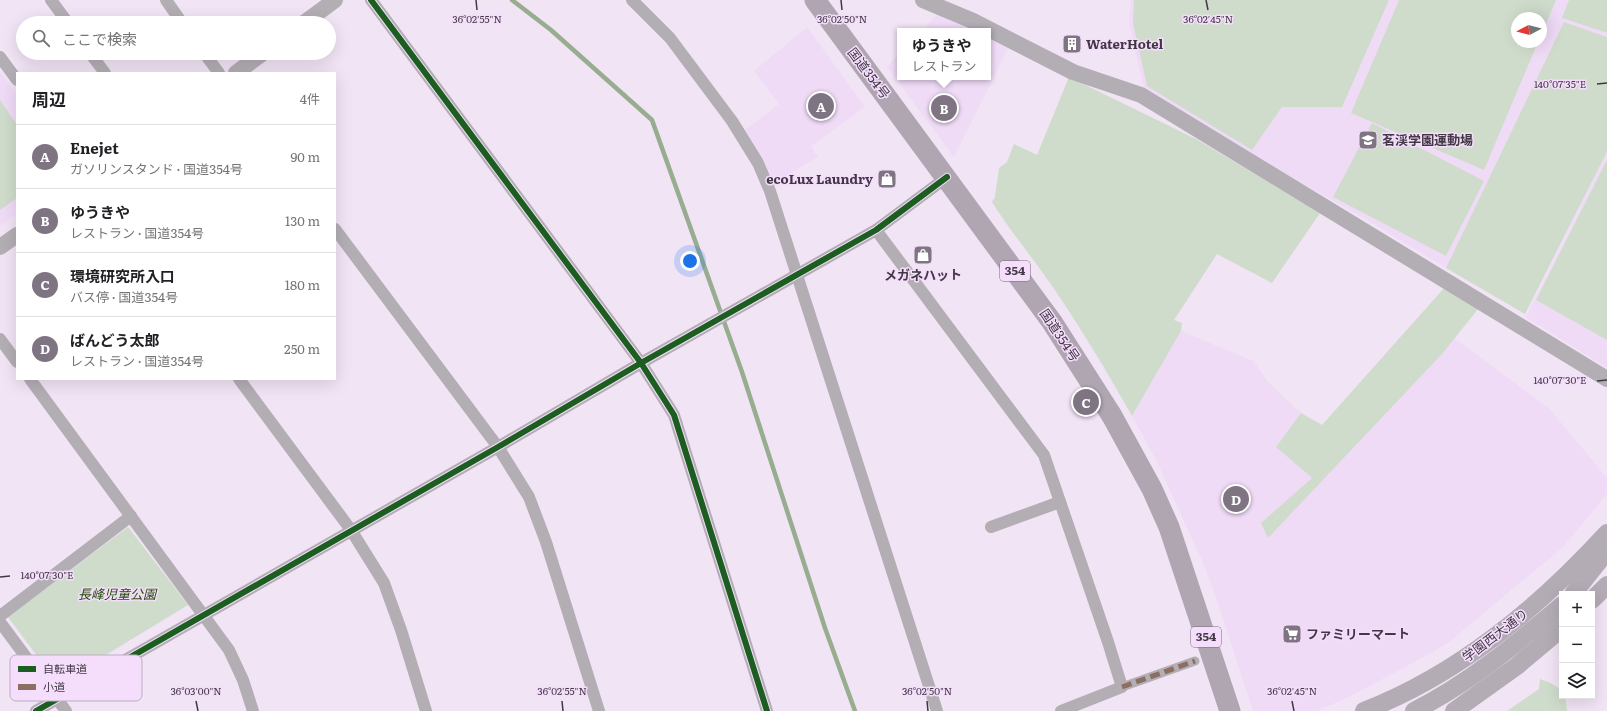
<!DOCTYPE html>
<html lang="ja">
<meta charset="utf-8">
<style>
body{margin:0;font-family:Literata,"Noto Sans JP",serif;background:#f6f6f6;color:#202124}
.controls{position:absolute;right:12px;bottom:12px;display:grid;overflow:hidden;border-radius:0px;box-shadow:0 4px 16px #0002}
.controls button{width:36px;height:36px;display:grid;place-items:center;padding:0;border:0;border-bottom:1px solid #e0e0e0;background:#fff;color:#202124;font:20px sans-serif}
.compass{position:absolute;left:1511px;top:12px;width:36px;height:36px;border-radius:50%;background:#fff;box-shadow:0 4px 16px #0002;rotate:263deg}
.you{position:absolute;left:690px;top:261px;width:14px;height:14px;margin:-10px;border:3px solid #fff;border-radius:50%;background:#1a73e8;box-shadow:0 0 0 6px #1a73e833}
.badge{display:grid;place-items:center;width:26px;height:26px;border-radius:50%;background:#7f7482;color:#fff;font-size:13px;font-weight:700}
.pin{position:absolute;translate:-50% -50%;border:2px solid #fff;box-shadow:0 1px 4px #0006}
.popup{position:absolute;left:897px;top:28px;width:94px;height:52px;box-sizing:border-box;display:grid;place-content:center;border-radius:0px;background:#fff;filter:drop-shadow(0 1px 3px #0005);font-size:13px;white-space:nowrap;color:#757577}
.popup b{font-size:15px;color:#202124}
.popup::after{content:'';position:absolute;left:50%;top:100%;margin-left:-8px;border:8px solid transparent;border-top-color:#fff}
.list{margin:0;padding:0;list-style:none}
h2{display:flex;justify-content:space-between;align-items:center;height:52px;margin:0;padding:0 16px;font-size:17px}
h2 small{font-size:13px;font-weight:400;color:#757577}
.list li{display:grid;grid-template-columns:26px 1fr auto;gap:12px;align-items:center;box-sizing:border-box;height:64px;padding:0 16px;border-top:1px solid #e0e0e0}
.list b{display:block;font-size:15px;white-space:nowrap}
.list p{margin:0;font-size:13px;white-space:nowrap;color:#757577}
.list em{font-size:13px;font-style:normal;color:#757577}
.icon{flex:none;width:22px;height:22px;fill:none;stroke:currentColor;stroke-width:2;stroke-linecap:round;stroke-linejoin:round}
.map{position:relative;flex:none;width:1607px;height:711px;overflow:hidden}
.search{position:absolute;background:#fff;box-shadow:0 4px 16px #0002;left:16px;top:16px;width:320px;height:44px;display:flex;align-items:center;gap:10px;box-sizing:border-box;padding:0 14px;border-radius:22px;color:#757577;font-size:15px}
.panel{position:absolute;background:#fff;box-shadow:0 4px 16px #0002;left:16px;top:72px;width:320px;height:308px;border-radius:0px}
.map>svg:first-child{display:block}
.built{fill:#f0dbf7;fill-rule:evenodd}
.green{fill:#cfdbcb}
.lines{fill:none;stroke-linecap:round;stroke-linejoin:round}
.stream{stroke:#98ac90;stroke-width:4.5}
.pedestrian{stroke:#b3adb4;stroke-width:9}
.minor{stroke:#b3adb4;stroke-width:12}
.tertiary{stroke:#b3adb4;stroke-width:16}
.secondary{stroke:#b3acb5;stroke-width:18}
.trunk{stroke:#b0a6b2;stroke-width:21}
.quiet{stroke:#8d6e63;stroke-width:5;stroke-dasharray:10 5;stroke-linecap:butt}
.cycleway-casing{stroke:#f5ddfc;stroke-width:8}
.cycleway{stroke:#1b5e20;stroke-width:6}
.ticks{fill:none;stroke:#413844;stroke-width:1.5}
.labels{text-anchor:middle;stroke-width:3;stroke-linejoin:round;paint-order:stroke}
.shield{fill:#f5ddfc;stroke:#776a7b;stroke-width:1}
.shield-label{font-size:12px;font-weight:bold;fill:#413844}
.poi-label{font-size:13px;font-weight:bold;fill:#413844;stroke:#f5ddfc;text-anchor:start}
.street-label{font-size:13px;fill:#413844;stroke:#f5ddfc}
.park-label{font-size:13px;font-style:italic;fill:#204c05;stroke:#f5ddfc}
.key{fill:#f5ddfc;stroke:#bfacc5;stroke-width:1}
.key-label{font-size:11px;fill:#413844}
.ticks-label{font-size:10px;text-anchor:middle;fill:#413844;stroke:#f5ddfc;stroke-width:3;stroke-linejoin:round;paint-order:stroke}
</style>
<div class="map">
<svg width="1607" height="711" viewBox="0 0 1607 711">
<rect width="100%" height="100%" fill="#f1e4f5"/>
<g class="built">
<path d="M 1131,0 L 1569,0 L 1563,18 L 1607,33 L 1607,37 L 1564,23 L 1446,268 L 1355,213 L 1250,154 L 1144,88 L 1129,23 ZM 1517,18 L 1541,18 L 1541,42 L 1517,42 Z"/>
<polygon points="940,12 975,31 922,31"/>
<polygon points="807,27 865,107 811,146 818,157 774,183 765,162 745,130 779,104 754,71"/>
<polygon points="988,38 1008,48 954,157 887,67 900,53 900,77 988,77"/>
<polygon points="0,72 17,95 17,213 0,226"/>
<polygon points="1607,153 1607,368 1526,317"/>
<polygon points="1181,331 1253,361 1269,383 1301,413 1276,447 1312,478 1261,523 1268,537 1442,354 1454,338 1549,408 1607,478 1607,494 1563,547 1449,642 1431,653 1353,695 1317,711 1253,711 1214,591 1201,558 1157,462 1132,416"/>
</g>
<g class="green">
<polygon points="1134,0 1389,0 1342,107 1282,107 1252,150 1147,86 1133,23"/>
<polygon points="1399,0 1556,0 1541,36 1541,18 1517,18 1517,42 1538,42 1484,170 1351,113"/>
<polygon points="1569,0 1607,0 1607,33 1562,18"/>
<polygon points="1564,22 1607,37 1607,152 1525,314 1446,268"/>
<path d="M 1069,77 L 1196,139 L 1320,213 L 1272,283 L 1217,254 L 1174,320 L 1182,323 L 1181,331 L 1132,416 C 1107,372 1081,328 1052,286 C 1033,258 1010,231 992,202 L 995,197 L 999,168 L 1007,162 L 1014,144 L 1037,155 Z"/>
<polygon points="0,100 17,125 17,198 0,210"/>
<polygon points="1372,123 1484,181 1446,256 1333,197"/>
<polygon points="1607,160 1607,340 1536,300"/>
<polygon points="1445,287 1478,309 1442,354 1268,538 1261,523 1312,478 1276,447 1301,413 1322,425"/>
<polygon points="128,527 188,605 58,684 8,617"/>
<path d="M 1540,679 C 1548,682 1562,686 1562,696 L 1565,696 L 1567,711 L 1507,711 L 1539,689 Z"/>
</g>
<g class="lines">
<polyline class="stream" points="512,0 551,30 652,120 742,372 825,628 855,711"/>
<polyline class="pedestrian" points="1122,687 1195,661"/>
<g class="minor">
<polyline points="51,0 68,23"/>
<polyline points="166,0 182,23"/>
<polyline points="371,0 641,363 674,415 767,711"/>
<polyline points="632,0 670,38 732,121 758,163 770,191 937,711"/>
<polyline points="90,53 105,73"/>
<polyline points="204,53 219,73"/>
<polyline points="0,57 17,80"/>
<polyline points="335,229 498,447 529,497 546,542 599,711"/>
<polyline points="876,230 1044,455 1108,642 1122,687 1061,711"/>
<polyline points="0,339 17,362"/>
<polyline points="30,379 229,650 243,680 253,711"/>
<polyline points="239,379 351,530 384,583 401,630 426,711"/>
<polyline points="991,527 1060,502"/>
<polyline points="0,616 131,516"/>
<polyline points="0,622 66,711"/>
<polyline points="36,711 498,447 641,363 876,230 947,177"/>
</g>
<g class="tertiary">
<polyline points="923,0 973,21 1073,72 1141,95 1607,379"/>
<polyline points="304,23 335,0"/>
<polyline points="236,73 263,53"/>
<polyline points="0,247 17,235"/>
</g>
<g class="secondary">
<polyline points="1573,594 1607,551"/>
<polyline points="1592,600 1607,585"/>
<path d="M 1364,711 C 1459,674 1538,608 1607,533"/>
<path d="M 1414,711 C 1469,683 1515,645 1562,605"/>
<polyline points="1454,711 1517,666 1562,628"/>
</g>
<polyline class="trunk" points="815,0 1052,322 1112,416 1152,489 1169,527 1230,711"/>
<polyline class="quiet" points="1122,687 1195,661"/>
<g class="cycleway-casing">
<g id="cycleway">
<polyline points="371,0 641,363 674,415 767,711"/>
<polyline points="36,711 498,447 641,363 876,230 947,177"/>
</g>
</g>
<use href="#cycleway" class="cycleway"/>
</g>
<path class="ticks" d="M 476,0 L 477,10M 841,0 L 842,10M 1206,0 L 1208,10M 1597,84 L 1607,83M 1597,381 L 1607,380M 0,577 L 10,576M 196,701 L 198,711M 562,701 L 563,711M 927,701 L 928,711M 1292,701 L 1294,711"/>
<defs>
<g id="building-square" transform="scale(1)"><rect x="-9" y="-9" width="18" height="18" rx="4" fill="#7f7482" stroke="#f5ddfc"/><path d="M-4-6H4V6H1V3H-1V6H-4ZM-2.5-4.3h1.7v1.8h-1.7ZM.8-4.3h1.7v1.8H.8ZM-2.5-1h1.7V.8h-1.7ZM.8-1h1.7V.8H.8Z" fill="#fff"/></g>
<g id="school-square" transform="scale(1)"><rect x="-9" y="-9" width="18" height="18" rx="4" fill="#7f7482" stroke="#f5ddfc"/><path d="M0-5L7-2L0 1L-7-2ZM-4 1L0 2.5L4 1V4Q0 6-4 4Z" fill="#fff"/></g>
<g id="shop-square" transform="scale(1)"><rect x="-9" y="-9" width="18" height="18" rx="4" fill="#7f7482" stroke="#f5ddfc"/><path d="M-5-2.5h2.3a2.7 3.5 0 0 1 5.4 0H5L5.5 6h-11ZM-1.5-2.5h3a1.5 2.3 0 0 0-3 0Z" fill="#fff"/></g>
<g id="supermarket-square" transform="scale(1)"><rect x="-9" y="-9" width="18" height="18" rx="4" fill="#7f7482" stroke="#f5ddfc"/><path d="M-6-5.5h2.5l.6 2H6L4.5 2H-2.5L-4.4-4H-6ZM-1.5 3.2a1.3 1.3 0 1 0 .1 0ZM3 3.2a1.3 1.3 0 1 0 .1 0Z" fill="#fff"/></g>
</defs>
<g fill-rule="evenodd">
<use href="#building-square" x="1072" y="44"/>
<use href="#school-square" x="1368" y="140"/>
<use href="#shop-square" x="887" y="179"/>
<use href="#shop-square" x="923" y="255"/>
<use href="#supermarket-square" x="1292" y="634"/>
</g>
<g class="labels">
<g class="shield">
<rect x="1000" y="261" width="30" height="20" rx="3"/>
<rect x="1191" y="627" width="30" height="20" rx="3"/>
</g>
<g class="shield-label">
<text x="1015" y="275">354</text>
<text x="1206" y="641">354</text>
</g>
<g class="poi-label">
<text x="1086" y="49">WaterHotel</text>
<text x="1382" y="145">茗渓学園運動場</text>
<text x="873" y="184" text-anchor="end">ecoLux Laundry</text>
<text x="923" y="280" text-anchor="middle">メガネハット</text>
<text x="1306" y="639">ファミリーマート</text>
</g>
<g class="street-label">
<text transform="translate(869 73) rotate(53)" y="5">国道354号</text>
<text transform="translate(1060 335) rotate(56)" y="5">国道354号</text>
<text transform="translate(1495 635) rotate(-37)" y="5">学園西大通り</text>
</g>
<g class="park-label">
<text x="117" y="599">長峰児童公園</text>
</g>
</g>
<rect x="10" y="655" width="132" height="46" rx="6" class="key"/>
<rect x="18" y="666" width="18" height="6" fill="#1b5e20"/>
<rect x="18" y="684" width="18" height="6" fill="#8d6e63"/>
<g class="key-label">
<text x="43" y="673">自転車道</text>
<text x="43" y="691">小道</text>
</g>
<g class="ticks-label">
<text x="477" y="23">36°02'55"N</text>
<text x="842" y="23">36°02'50"N</text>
<text x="1208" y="23">36°02'45"N</text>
<text x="1560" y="88">140°07'35"E</text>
<text x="1560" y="384">140°07'30"E</text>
<text x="47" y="579">140°07'30"E</text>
<text x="196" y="695">36°03'00"N</text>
<text x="562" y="695">36°02'55"N</text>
<text x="927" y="695">36°02'50"N</text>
<text x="1292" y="695">36°02'45"N</text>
</g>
</svg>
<div class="controls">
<button>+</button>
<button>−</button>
<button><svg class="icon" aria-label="layers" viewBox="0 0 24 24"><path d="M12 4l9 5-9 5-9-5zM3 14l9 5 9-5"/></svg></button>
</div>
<svg class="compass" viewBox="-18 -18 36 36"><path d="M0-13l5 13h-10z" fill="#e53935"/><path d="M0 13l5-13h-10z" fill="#757577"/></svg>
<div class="you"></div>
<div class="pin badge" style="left:821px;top:106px">A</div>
<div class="pin badge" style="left:944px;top:108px">B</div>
<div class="popup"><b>ゆうきや</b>レストラン</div>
<div class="pin badge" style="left:1086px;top:402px">C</div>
<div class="pin badge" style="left:1236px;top:499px">D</div>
<div class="search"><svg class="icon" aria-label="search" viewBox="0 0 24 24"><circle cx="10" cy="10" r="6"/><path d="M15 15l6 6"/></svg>ここで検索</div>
<section class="panel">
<h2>周辺<small>4件</small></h2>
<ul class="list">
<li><span class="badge">A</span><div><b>Enejet</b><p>ガソリンスタンド · 国道354号</p></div><em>90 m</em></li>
<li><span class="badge">B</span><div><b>ゆうきや</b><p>レストラン · 国道354号</p></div><em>130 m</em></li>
<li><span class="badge">C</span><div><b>環境研究所入口</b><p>バス停 · 国道354号</p></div><em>180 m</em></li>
<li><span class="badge">D</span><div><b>ばんどう太郎</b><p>レストラン · 国道354号</p></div><em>250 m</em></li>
</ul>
</section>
</div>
